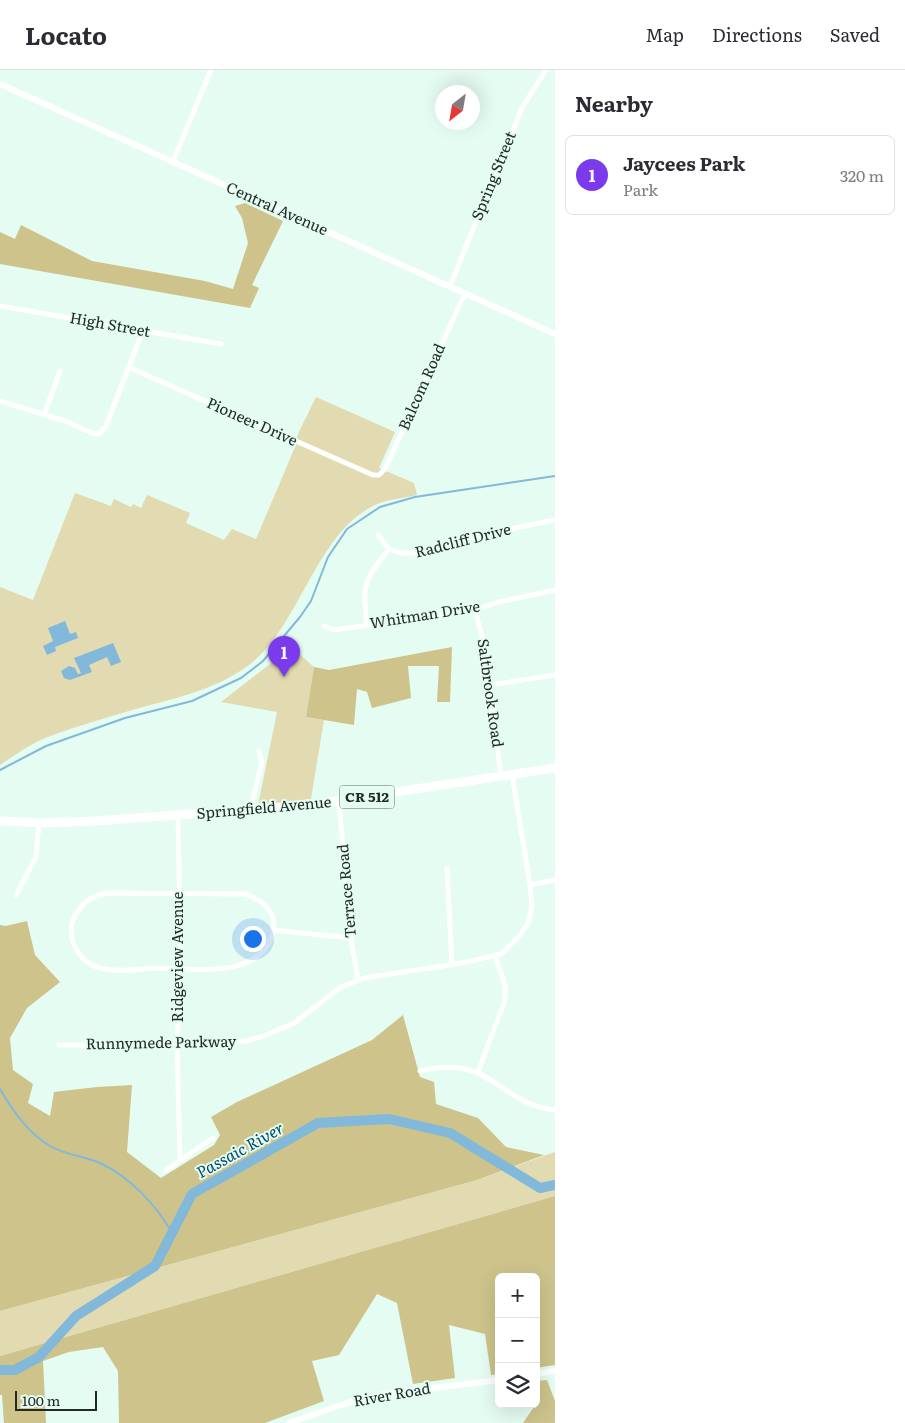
<!DOCTYPE html>
<meta charset="utf-8">
<style>
body{margin:0;font-family:Literata,serif;background:#f2f2f3;color:#2b2b33}
.controls{position:absolute;right:15px;bottom:15px;display:grid;overflow:hidden;border-radius:8px;box-shadow:0 5px 20px #0002}
.controls button{width:45px;height:45px;display:grid;place-items:center;padding:0;border:0;border-bottom:1px solid #e1e1e2;background:#fff;color:#2b2b33;font:25px sans-serif}
.compass{position:absolute;left:435px;top:15px;width:45px;height:45px;border-radius:50%;background:#fff;box-shadow:0 5px 20px #0002;rotate:211deg}
.scale{position:absolute;left:15px;bottom:12px;width:82px;box-sizing:border-box;padding-left:5px;border:2px solid #212a26;border-top:0;font-size:14px;line-height:18px;white-space:nowrap;color:#212a26;-webkit-text-stroke:4px #e5fcf2;paint-order:stroke}
.you{position:absolute;left:252px;top:868px;width:18px;height:18px;margin:-12px;border:4px solid #fff;border-radius:50%;background:#1a73e8;box-shadow:0 0 0 8px #1a73e833}
.badge{display:grid;place-items:center;width:32px;height:32px;border-radius:50%;background:#7c3aed;color:#fff;font-size:16px;font-weight:700}
.pin{position:absolute;translate:-50% -41px;filter:drop-shadow(0 1px 2px #0008)}
.pin::after{content:'';position:absolute;top:26px;width:18px;height:15px;background:inherit;clip-path:polygon(0 0,100% 0,50% 100%)}
.list{margin:0;padding:0;list-style:none}
h2{display:flex;justify-content:space-between;align-items:center;height:65px;margin:0;padding:0 20px;font-size:21px}
h2 small{font-size:16px;font-weight:400;color:#7c7c81}
.list li{display:grid;grid-template-columns:32px 1fr auto;gap:15px;align-items:center;box-sizing:border-box;height:80px;margin:0 10px 10px;padding:0 10px;border:1px solid #e1e1e2;border-radius:8px}
.list b{display:block;font-size:19px;white-space:nowrap}
.list p{margin:0;font-size:16px;white-space:nowrap;color:#7c7c81}
.list em{font-size:16px;font-style:normal;color:#7c7c81}
.icon{flex:none;width:28px;height:28px;fill:none;stroke:currentColor;stroke-width:2;stroke-linecap:round;stroke-linejoin:round}
.map{position:relative;flex:none;width:555px;height:1353px;overflow:hidden}
header{display:flex;align-items:center;gap:30px;box-sizing:border-box;height:70px;padding:0 25px;background:#fff;border-bottom:1px solid #e1e1e2}
header strong{font-size:24px}
nav{display:flex;gap:28px;margin-inline-start:auto;font-size:18px}
main{display:flex}
aside{flex:1;background:#fff}
.map>svg:first-child{display:block}
.green{fill:#e2dbb1}
.forest{fill:#cdc38b}
.water{fill:#82b8da}
.lines{fill:none;stroke-linecap:round;stroke-linejoin:round}
.stream{stroke:#82b8da;stroke-width:2}
.river{stroke:#82b8da;stroke-width:10}
.minor{stroke:#fff;stroke-width:5}
.tertiary{stroke:#fff;stroke-width:6}
.primary{stroke:#fff;stroke-width:9}
.labels{text-anchor:middle;stroke-width:4;stroke-linejoin:round;paint-order:stroke}
.shield{fill:#e5fcf2;stroke:#5c6963;stroke-width:1}
.shield-label{font-size:14px;font-weight:bold;fill:#212a26}
.street-label{font-size:15px;fill:#212a26;stroke:#e5fcf2}
.water-label{font-size:16px;font-style:italic;fill:#024a6b;stroke:#e5fcf2}
</style>
<header>
<strong>Locato</strong>
<nav><a>Map</a><a>Directions</a><a>Saved</a></nav>
</header>
<main>
<div class="map">
<svg width="555" height="1353" viewBox="0 0 555 1353">
<rect width="100%" height="100%" fill="#e5fcf2"/>
<g class="green">
<path d="M 316,327 L 395,362 L 379,398 L 414,413 L 417,425 C 405,428 391,429 380,433 C 319,456 302,550 254,591 C 221,618 183,626 143,637 C 111,646 77,656 45,668 C 30,674 14,686 0,695 L 0,517 L 33,530 L 75,423 L 111,436 L 114,429 L 131,437 L 133,434 L 141,438 L 147,425 L 190,443 L 186,453 L 224,470 L 232,459 L 256,469 L 295,377 L 297,366 Z"/>
<polygon points="289,575 314,597 306,647 324,650 311,729 258,735 277,642 221,632 270,594"/>
<polygon points="555,1082 555,1126 0,1286 0,1241 477,1110"/>
</g>
<g class="forest">
<polygon points="245,133 283,151 252,215 259,218 250,238 0,194 0,162 15,169 21,155 92,191 205,211 233,219 248,173 242,148 235,136"/>
<polygon points="452,577 450,632 437,632 439,596 408,596 411,628 372,638 367,622 357,619 354,655 306,647 314,597 329,600"/>
<polygon points="27,851 35,885 60,912 27,938 10,968 13,1000 33,1014 28,1033 50,1046 54,1022 97,1017 132,1015 127,1082 161,1108 214,1075 220,1065 211,1047 237,1032 372,970 403,945 420,1007 434,1012 436,1034 478,1048 506,1077 544,1085 477,1110 0,1241 0,855 6,856"/>
<polygon points="555,1126 555,1295 536,1298 536,1207 499,1207 499,1304 491,1305 485,1264 449,1255 455,1308 413,1314 397,1233 377,1224 339,1285 312,1291 324,1331 265,1353 119,1353 118,1301 103,1277 69,1282 43,1291 46,1353 4,1353 2,1325 0,1325 0,1286"/>
<polygon points="547,1310 555,1331 555,1353 523,1353 536,1334 536,1311"/>
</g>
<g class="water">
<polygon points="65,551 70,564 76,562 78,568 55,577 56,581 47,585 43,576 53,571 48,558"/>
<polygon points="113,573 121,592 111,596 107,587 89,595 92,602 70,610 64,608 61,601 69,596 75,598 78,604 81,603 74,588"/>
</g>
<g class="lines">
<g class="stream">
<polyline points="0,700 46,676 125,648 192,631 241,608 263,591 300,547 311,531 328,487 347,459 380,437 415,427 555,406"/>
<path d="M 0,1019 C 13,1041 28,1063 50,1076 C 65,1085 84,1086 100,1093 C 130,1107 155,1134 171,1161"/>
</g>
<polyline class="river" points="0,1300 15,1300 39,1287 76,1246 155,1196 192,1124 318,1053 389,1049 450,1063 540,1118 555,1115"/>
<g class="minor">
<polyline points="173,91 211,0"/>
<polyline points="450,216 522,38 546,0"/>
<polyline points="0,236 221,274"/>
<polyline points="128,297 373,405 379,405 385,399 465,223"/>
<polyline points="0,331 65,351 92,363 99,364 106,356 143,260"/>
<polyline points="44,345 60,301"/>
<polyline points="378,465 389,479 400,483 415,483 480,465 555,450"/>
<polyline points="475,540 484,574 501,706"/>
<path d="M 367,554 C 362,513 364,511 389,479"/>
<polyline points="324,556 334,560 475,540 499,532 555,520"/>
<polyline points="490,615 555,605"/>
<polyline points="339,732 351,868 358,910"/>
<polyline points="250,740 262,692 259,681"/>
<polyline points="178,746 181,898 177,976 180,1088"/>
<polyline points="447,799 452,894"/>
<polyline points="530,815 555,810"/>
<path d="M 107,823 L 245,824 C 257,828 267,834 273,847 C 275,855 273,866 269,873 C 248,909 192,898 156,898 C 137,899 110,904 92,895 C 77,887 67,867 73,850 C 79,835 91,826 107,823 Z"/>
<polyline points="16,825 36,787 39,753"/>
<polyline points="273,860 351,868"/>
<polyline points="59,975 177,976 246,971 264,966 294,953 341,917 364,908 462,893 501,884 521,864 528,853 532,837 530,815 512,704"/>
<path d="M 420,1001 C 492,983 496,1033 555,1040"/>
<polyline points="478,1002 505,930 505,915 495,886"/>
<polyline points="166,1100 213,1068"/>
</g>
<g class="tertiary">
<polyline points="0,14 555,264"/>
<polyline points="536,1304 555,1301"/>
<polyline points="289,1353 344,1334 384,1324 499,1310"/>
</g>
<polyline class="primary" points="0,751 45,753 96,751 310,735 555,698"/>
</g>
<g class="labels">
<rect class="shield" x="339.5" y="715.5" width="55" height="23" rx="4"/>
<g class="shield-label">
<text x="367" y="732">CR 512</text>
</g>
<g class="street-label">
<text transform="translate(494 106) rotate(-68)" y="5">Spring Street</text>
<text transform="translate(277 139) rotate(24)" y="5">Central Avenue</text>
<text transform="translate(110 255) rotate(10)" y="5">High Street</text>
<text transform="translate(422 317) rotate(-66)" y="5">Balcom Road</text>
<text transform="translate(252 352) rotate(24)" y="5">Pioneer Drive</text>
<text transform="translate(463 471) rotate(-14)" y="5">Radcliff Drive</text>
<text transform="translate(425 545) rotate(-9)" y="5">Whitman Drive</text>
<text transform="translate(490 623) rotate(82)" y="5">Saltbrook Road</text>
<text transform="translate(264 738) rotate(-5)" y="5">Springfield Avenue</text>
<text transform="translate(347 821) rotate(-95)" y="5">Terrace Road</text>
<text transform="translate(178 887) rotate(-90)" y="5">Ridgeview Avenue</text>
<text transform="translate(161 973) rotate(-1)" y="5">Runnymede Parkway</text>
<text transform="translate(392 1325) rotate(-10)" y="5">River Road</text>
</g>
<g class="water-label">
<text transform="translate(240 1080) rotate(-29)" y="6">Passaic River</text>
</g>
</g>
</svg>
<div class="controls">
<button>+</button>
<button>−</button>
<button><svg class="icon" aria-label="layers" viewBox="0 0 24 24"><path d="M12 4l9 5-9 5-9-5zM3 14l9 5 9-5"/></svg></button>
</div>
<svg class="compass" viewBox="-18 -18 36 36"><path d="M0-13l5 13h-10z" fill="#e53935"/><path d="M0 13l5-13h-10z" fill="#7c7c81"/></svg>
<div class="scale">100 m</div>
<div class="you"></div>
<div class="pin badge" style="left:284px;top:607px">1</div>
</div>
<aside>
<h2>Nearby<small></small></h2>
<ul class="list">
<li><span class="badge">1</span><div><b>Jaycees Park</b><p>Park</p></div><em>320 m</em></li>
</ul>
</aside>
</main>
